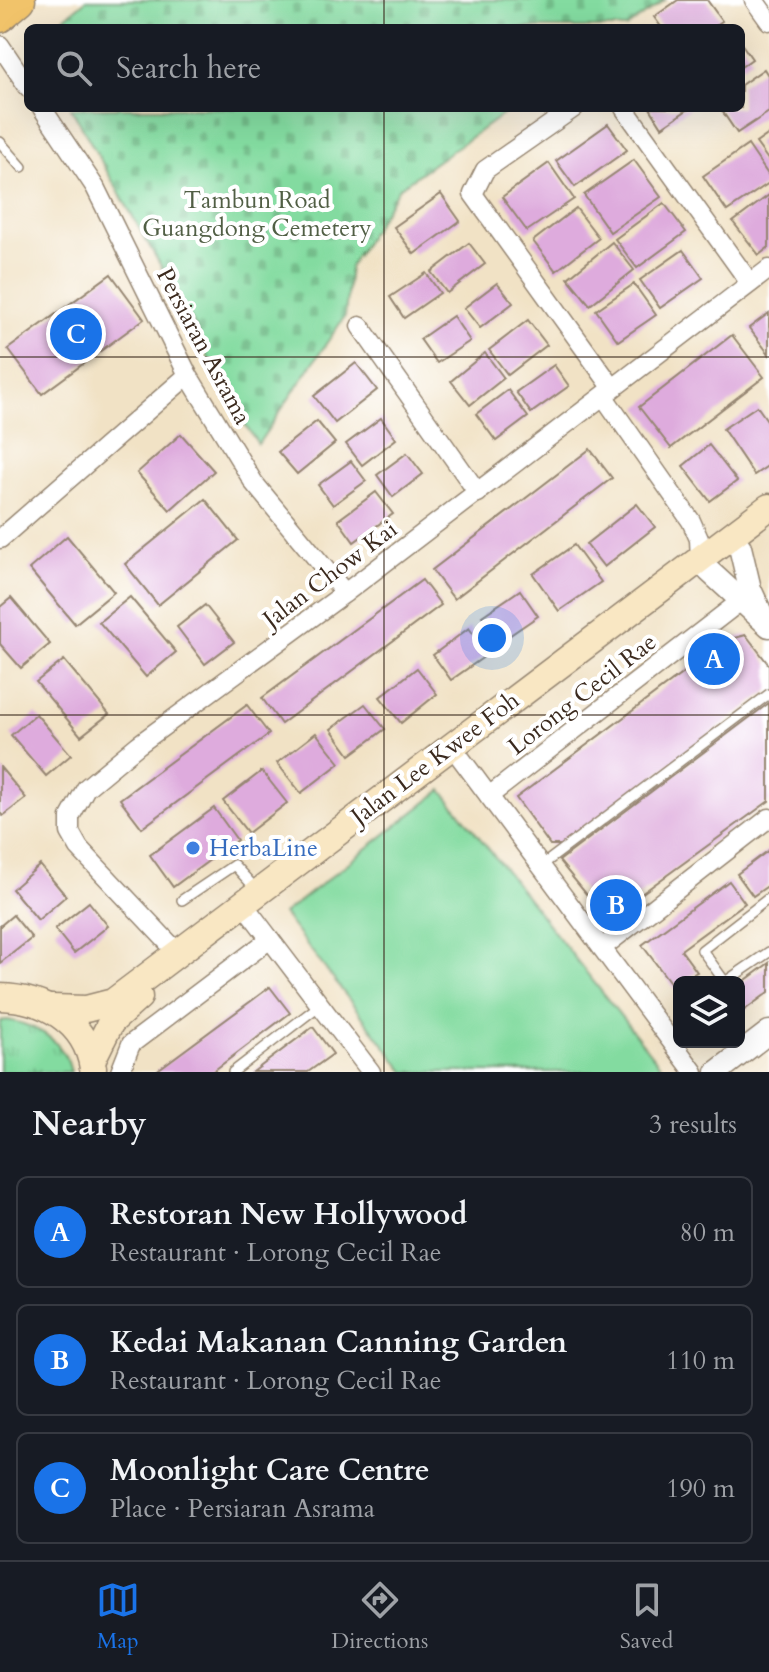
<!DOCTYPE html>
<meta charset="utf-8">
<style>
body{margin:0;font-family:Cardo,serif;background:#20242c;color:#f1f3f6}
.controls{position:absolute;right:24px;bottom:24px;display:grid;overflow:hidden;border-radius:12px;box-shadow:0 8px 32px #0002}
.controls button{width:72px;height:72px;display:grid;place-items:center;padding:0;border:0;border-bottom:2px solid #363941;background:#171b24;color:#f1f3f6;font:40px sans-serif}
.you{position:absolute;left:492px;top:638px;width:28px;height:28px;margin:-20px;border:6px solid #fff;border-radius:50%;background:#1a73e8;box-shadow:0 0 0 12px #1a73e833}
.badge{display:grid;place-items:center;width:52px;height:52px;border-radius:50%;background:#1a73e8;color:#fff;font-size:26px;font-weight:700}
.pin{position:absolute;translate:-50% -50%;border:4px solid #fff;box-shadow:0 2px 8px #0006}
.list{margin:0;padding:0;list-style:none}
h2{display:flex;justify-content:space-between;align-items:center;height:104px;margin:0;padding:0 32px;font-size:34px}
h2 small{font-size:26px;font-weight:400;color:#9ea1a6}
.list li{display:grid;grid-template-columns:52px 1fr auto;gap:24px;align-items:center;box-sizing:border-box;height:112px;margin:0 16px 16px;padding:0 16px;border:2px solid #363941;border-radius:12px}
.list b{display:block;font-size:30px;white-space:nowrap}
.list p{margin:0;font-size:26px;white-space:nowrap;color:#9ea1a6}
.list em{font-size:26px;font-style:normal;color:#9ea1a6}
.icon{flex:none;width:44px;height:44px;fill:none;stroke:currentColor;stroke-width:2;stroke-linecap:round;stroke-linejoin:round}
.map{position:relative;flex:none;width:769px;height:1072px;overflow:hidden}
.search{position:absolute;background:#171b24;box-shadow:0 8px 32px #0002;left:24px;right:24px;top:24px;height:88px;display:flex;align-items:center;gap:20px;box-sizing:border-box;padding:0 28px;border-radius:12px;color:#9ea1a6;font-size:30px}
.sheet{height:488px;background:#171b24}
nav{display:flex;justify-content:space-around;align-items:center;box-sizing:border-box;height:112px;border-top:2px solid #363941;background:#171b24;font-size:22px;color:#9ea1a6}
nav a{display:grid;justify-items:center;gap:4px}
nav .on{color:#1a73e8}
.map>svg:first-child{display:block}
.grass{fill:url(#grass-tufts);stroke:#5f825f;stroke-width:2}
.cemetery{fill:url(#cemetery-stones);stroke:#5f825f;stroke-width:2}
.pitch{fill:#83dba0;stroke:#5f825f;stroke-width:2}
.building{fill:#deabdd}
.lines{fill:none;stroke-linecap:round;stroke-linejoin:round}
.service-casing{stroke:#968672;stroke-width:12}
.minor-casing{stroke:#968672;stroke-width:21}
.tertiary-casing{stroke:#968672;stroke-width:25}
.secondary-casing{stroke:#968672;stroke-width:29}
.primary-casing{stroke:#968672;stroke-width:33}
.service{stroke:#fff;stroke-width:9}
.minor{stroke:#fff;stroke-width:18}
.tertiary{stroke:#fff;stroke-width:22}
.secondary{stroke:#f9e7c3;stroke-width:26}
.primary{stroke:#f1c36a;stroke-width:30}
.grid{fill:none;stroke:#3b2a1e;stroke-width:2;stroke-opacity:0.55}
.shop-dot{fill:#3f7fe0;stroke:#fff;stroke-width:3}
.labels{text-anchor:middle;stroke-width:8;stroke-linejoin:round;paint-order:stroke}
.park-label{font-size:24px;fill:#515f45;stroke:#fff}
.street-label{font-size:24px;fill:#3b2a1e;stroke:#fff}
.shop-label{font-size:24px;fill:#366cbe;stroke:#fff;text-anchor:start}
</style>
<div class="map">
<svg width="769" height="1072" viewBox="0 0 769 1072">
<defs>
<pattern id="grass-tufts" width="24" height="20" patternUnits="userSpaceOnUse" patternTransform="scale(2)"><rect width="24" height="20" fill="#83dba0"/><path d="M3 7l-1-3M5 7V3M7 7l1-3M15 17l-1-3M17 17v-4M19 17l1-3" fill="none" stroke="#72bc89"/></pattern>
<pattern id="cemetery-stones" width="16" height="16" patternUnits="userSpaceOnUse" patternTransform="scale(2)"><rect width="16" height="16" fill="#83dba0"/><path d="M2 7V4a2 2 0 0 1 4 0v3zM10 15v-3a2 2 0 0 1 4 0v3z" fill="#72bc89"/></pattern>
</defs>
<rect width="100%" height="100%" fill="#fff"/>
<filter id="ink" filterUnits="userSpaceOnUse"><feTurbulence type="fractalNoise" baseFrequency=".0125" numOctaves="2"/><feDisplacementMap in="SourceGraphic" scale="16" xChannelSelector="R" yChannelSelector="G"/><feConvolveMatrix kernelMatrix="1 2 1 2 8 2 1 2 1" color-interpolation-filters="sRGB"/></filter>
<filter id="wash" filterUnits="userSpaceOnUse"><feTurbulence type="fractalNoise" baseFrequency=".006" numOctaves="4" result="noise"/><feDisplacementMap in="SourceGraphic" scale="32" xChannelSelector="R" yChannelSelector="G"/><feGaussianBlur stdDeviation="1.8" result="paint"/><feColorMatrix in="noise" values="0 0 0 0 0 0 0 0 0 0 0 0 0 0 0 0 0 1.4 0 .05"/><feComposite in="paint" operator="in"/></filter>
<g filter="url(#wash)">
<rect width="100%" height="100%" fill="#f1e2c5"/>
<path class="grass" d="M 8,1020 C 38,1026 64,1040 71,1072 L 0,1072 L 0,1021 Z"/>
<g class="cemetery">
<polygon points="86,0 665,0 626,28 52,28"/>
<polygon points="71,108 512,108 399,188 350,266 345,316 258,444 219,385 194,324"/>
</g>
<polygon class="pitch" points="442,790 665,1072 405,1072 283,914"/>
<g id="blocks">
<g class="building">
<polygon points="678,0 707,0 722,21 712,28 662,28 654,17"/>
<polygon points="741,43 752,59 741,67"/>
<polygon points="764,69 769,77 769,112 737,133 720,108 741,108 741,85"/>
<polygon points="650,108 690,108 662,127"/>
<polygon points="608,124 627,150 575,187 556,161"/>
<polygon points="769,134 769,161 756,143"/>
<polygon points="748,145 769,176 769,183 727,211 703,176"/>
<polygon points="634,160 661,197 610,232 584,195"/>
<polygon points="549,163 574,199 527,231 502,197"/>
<polygon points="441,194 460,221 414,254 394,227"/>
<polygon points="769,195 769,247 759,255 733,222"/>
<polygon points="664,203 686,232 637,268 615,239"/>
<polygon points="576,208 599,238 556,271 533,241"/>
<polygon points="612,242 634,270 590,305 568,278"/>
<polygon points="469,243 485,264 447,293 431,272"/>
<polygon points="683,250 703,278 660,308 640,280"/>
<polygon points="426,273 440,293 404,318 390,297"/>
<polygon points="111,274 144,319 42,394 8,349"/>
<polygon points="497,283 513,303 480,328 464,308"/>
<polygon points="634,284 656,315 618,341 596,310"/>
<polygon points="769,313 769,354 749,328"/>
<polygon points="453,316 470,341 437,363 420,339"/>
<polygon points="528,320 547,345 508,375 489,350"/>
<polygon points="732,335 764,377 671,448 639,407"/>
<polygon points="485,353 504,378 470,405 451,381"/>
<polygon points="356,363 377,390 335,423 314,396"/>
<polygon points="554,365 569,386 531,413 516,392"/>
<polygon points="508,390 528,417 496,441 476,414"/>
<polygon points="757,406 769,423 769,465 754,475 723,429"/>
<polygon points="381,418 396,439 362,465 346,444"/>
<polygon points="317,421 335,443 297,474 278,452"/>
<polygon points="181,434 214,471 170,510 137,473"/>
<polygon points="709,445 737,481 710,501 683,466"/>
<polygon points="590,449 612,478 454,599 432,570"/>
<polygon points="407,453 423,474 393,497 377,475"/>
<polygon points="351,461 366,481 333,505 318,485"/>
<polygon points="376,492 393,514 354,542 338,520"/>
<polygon points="205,499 238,540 158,605 125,564"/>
<polygon points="637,504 655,527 604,567 586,544"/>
<polygon points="67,536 114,592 75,624 29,569"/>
<polygon points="574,545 601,582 559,611 533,574"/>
<polygon points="422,580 441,605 281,724 262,698"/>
<polygon points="520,590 538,616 500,642 482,616"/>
<polygon points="130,597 176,652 146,677 99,622"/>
<polygon points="11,598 50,644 21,668 0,644 0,607"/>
<polygon points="205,605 234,642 205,664 177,627"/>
<polygon points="469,628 488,654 451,680 433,655"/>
<polygon points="746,635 769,665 769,690 562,845 550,845 516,798 727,640"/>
<polygon points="64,660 109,714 81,736 36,682"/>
<polygon points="417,668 437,694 401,723 380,697"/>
<polygon points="769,703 769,801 615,913 601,912 559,861"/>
<polygon points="365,704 385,729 350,755 331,729"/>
<polygon points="247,705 269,734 142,828 120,799"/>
<polygon points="36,714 71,755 46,776 11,735"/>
<polygon points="316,733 340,763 301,793 277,763"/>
<polygon points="0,767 26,798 3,816 0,813"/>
<polygon points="262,771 287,803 248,833 223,801"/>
<polygon points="214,808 237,840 173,887 150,855"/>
<polygon points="769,850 769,885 753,896 737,874"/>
<polygon points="40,865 66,896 38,920 12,889"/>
<polygon points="729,881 745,903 681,950 697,972 679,982 675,989 642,945"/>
<polygon points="89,902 108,926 74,953 55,929"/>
<polygon points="13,915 32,938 0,963 0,926"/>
<polygon points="769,963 769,992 739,1014 739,985"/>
<polygon points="270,987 290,1013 212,1072 155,1072"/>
<polygon points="313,1027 333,1054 308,1072 253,1072"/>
</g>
</g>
</g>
<g filter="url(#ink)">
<use href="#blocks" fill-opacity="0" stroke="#968672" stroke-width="2"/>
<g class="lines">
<g class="service-casing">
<g id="service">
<polyline points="0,142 22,167"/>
<polyline points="541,866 769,694"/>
<polyline points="769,898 702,950 725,982 769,952"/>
<polyline points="182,900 234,865 256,889"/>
<polyline points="233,1072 320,1005"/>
</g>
</g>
<g class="minor-casing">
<g id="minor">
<polyline points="754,0 769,21"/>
<polyline points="0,45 28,87"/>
<polyline points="42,108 95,187 188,375 254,483 345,593"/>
<polyline points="574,108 485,170 473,194 612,387"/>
<polyline points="624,108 750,283"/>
<polyline points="360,326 478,493"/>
<polyline points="604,397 691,521 699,539 700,559"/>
<polyline points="0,539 188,375"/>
<polyline points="451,745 694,1072"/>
<polyline points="489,796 742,600"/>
<polyline points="251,914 371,1072"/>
<polyline points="602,948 769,818"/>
<polyline points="178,953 79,848 70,832 70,817 86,788 138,745 345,593 769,269"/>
<polyline points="120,1072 131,1044 270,939"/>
</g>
</g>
<g class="tertiary-casing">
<g id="tertiary">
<polyline points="740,547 750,589 760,611"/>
<polyline points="709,571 769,626"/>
<polyline points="717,1072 769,1032"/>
</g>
</g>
<g class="secondary-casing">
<g id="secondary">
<path d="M 0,997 C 43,998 86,1021 93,1068"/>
<polyline points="51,1008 86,1009 113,1002 769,507"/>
<polyline points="92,1060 111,1022 139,997"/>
</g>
</g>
<g class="primary-casing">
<polyline id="primary" points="0,17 20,0"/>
</g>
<use href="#service" class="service"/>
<use href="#minor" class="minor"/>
<use href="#tertiary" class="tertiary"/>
<use href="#secondary" class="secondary"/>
<use href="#primary" class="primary"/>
</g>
</g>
<path class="grid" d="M 384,0 L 384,28M 384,108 L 384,1072M 0,357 L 769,357M 0,715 L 769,715"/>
<circle class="shop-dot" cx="193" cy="848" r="8"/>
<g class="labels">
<g class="park-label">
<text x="257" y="208">Tambun Road<tspan x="257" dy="28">Guangdong Cemetery</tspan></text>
</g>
<g class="street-label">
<text transform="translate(204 346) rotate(62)" y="8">Persiaran Asrama</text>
<text transform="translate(330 574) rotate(-37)" y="8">Jalan Chow Kai</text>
<text transform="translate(582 694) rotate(-38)" y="8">Lorong Cecil Rae</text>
<text transform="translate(435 758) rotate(-37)" y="8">Jalan Lee Kwee Foh</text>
</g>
<g class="shop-label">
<text x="209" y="856">HerbaLine</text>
</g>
</g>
</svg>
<div class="controls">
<button><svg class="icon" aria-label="layers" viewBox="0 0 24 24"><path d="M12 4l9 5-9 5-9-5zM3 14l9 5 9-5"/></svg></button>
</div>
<div class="you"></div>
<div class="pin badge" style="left:714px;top:659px">A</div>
<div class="pin badge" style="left:616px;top:905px">B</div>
<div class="pin badge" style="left:76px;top:334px">C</div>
<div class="search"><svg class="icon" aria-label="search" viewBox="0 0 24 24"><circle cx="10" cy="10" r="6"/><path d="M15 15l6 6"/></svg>Search here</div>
</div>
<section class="sheet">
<h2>Nearby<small>3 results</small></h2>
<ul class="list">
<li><span class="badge">A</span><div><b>Restoran New Hollywood</b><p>Restaurant · Lorong Cecil Rae</p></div><em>80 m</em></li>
<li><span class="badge">B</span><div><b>Kedai Makanan Canning Garden</b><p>Restaurant · Lorong Cecil Rae</p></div><em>110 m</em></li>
<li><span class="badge">C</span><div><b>Moonlight Care Centre</b><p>Place · Persiaran Asrama</p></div><em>190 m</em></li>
</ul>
</section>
<nav>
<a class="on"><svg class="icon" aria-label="map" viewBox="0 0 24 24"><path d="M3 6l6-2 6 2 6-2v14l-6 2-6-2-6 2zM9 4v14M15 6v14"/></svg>Map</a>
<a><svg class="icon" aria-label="directions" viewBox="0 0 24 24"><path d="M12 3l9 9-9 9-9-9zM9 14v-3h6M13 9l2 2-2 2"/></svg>Directions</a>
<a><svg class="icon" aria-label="saved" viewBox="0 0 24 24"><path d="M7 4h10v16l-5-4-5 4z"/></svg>Saved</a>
</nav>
